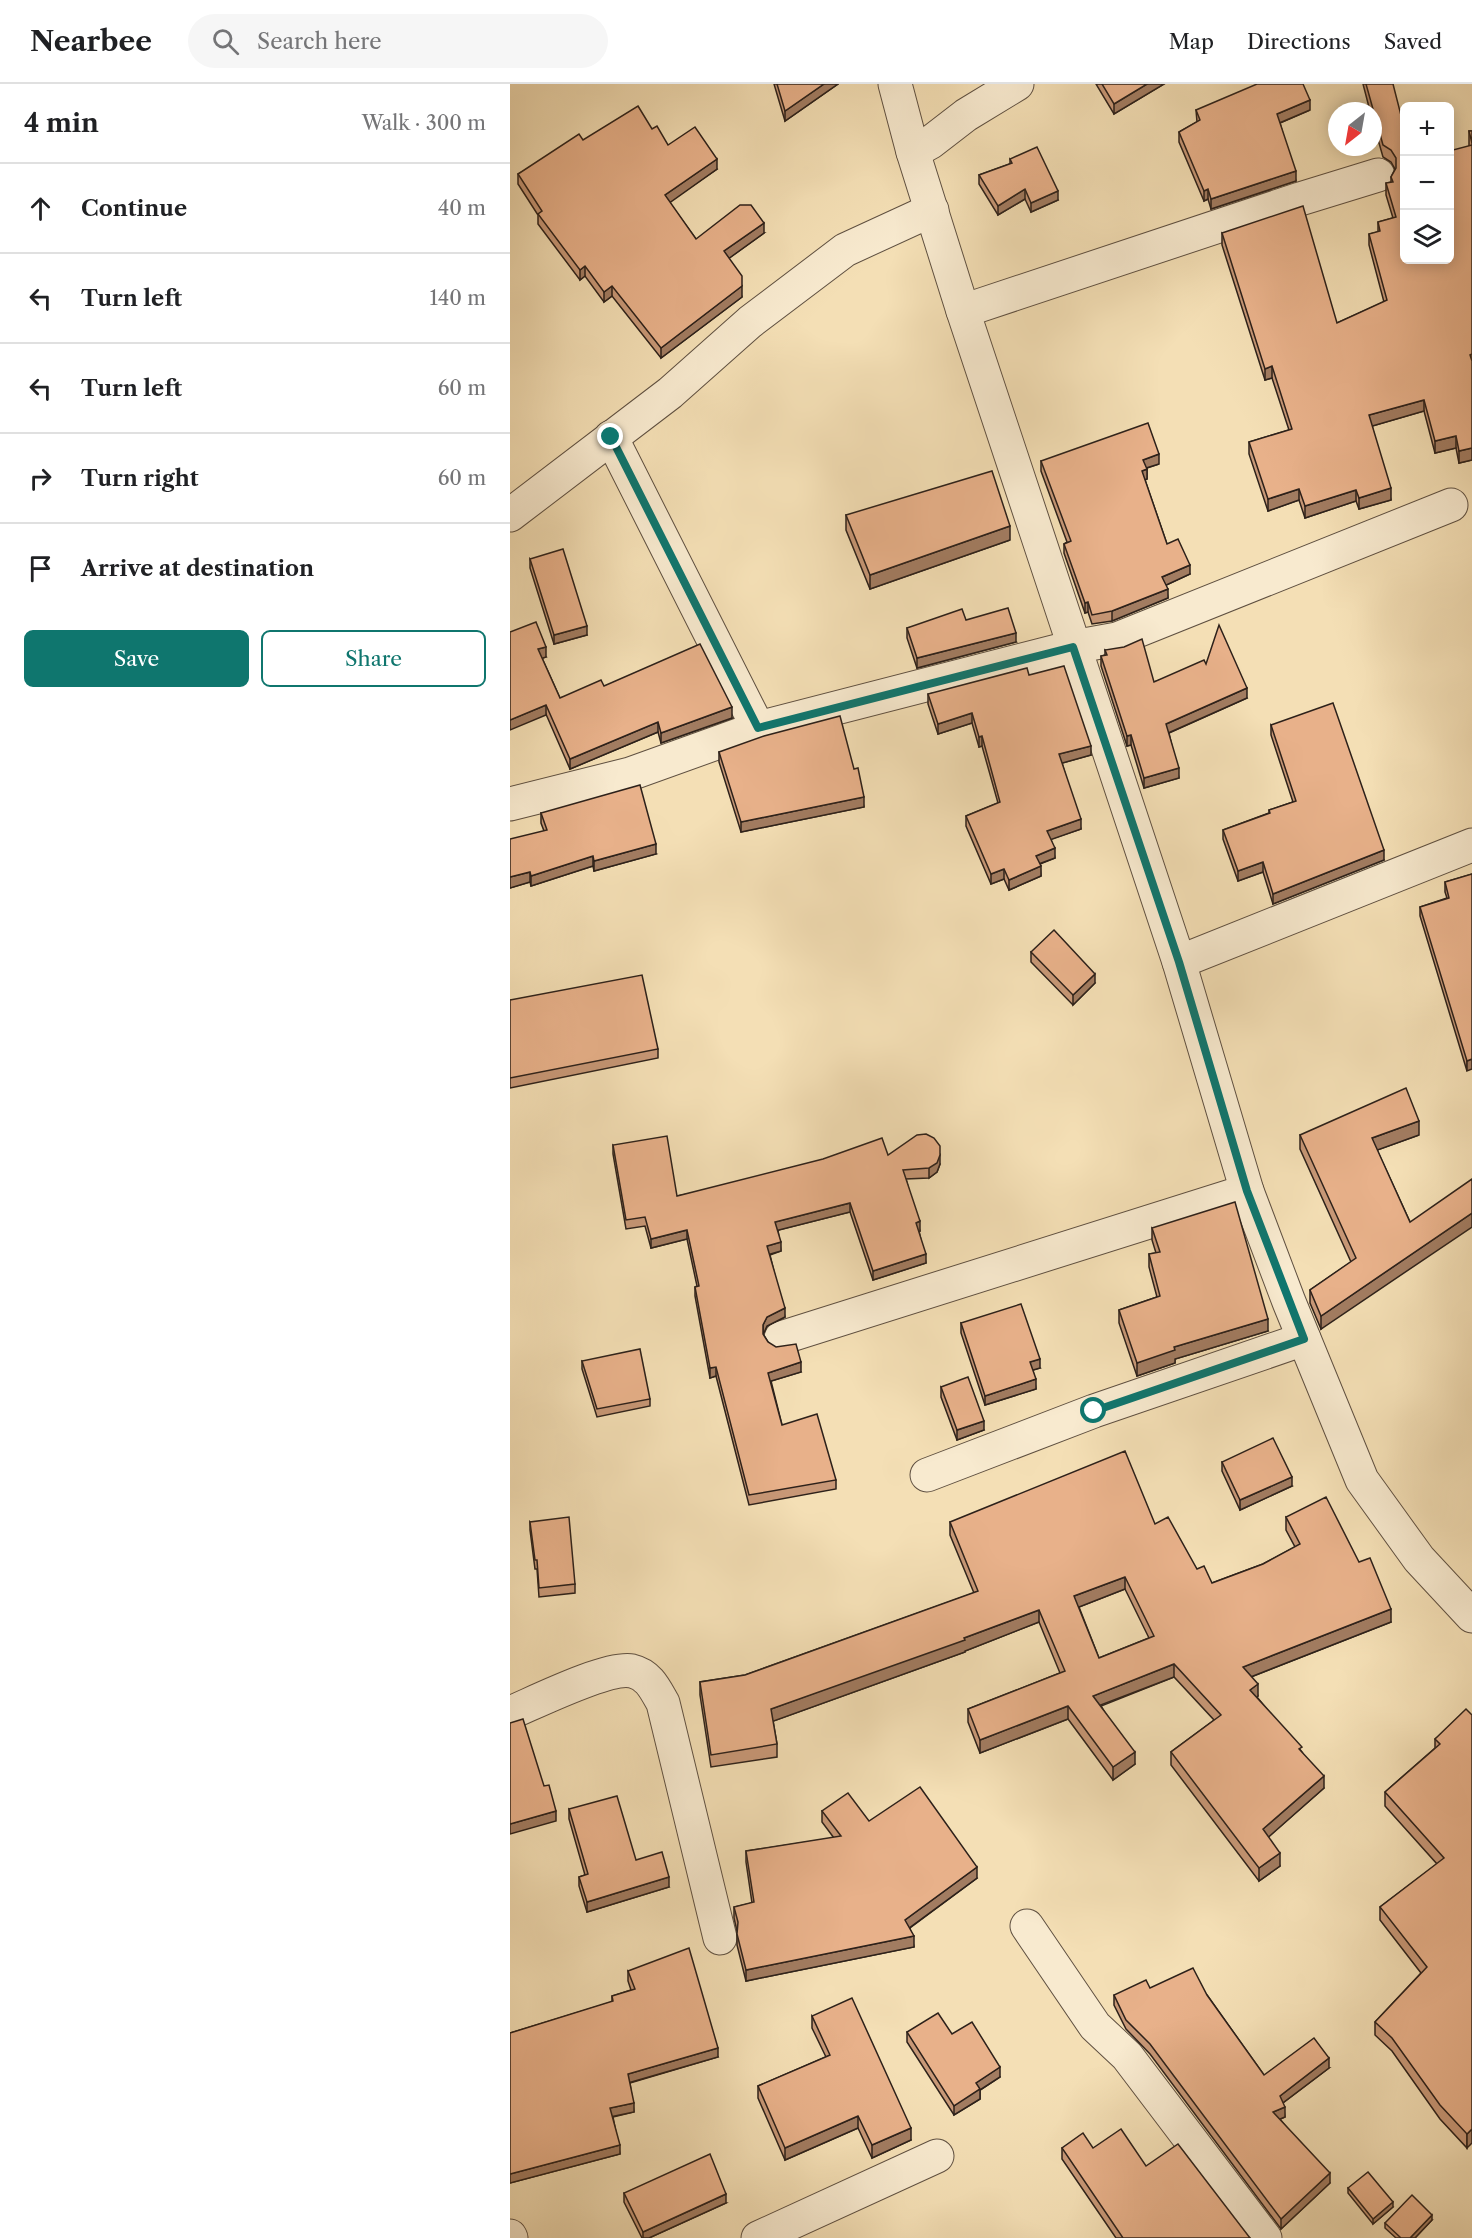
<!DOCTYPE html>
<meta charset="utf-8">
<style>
body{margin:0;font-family:"Libre Caslon Text",serif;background:#f6f6f6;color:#202124}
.controls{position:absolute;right:18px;top:18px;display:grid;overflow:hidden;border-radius:9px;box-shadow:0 3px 15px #0003}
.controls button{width:54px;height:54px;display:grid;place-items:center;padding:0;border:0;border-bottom:2px solid #e0e0e0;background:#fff;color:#202124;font:30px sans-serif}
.compass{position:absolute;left:818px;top:18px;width:54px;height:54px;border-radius:50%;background:#fff;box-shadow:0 3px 15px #0003;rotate:211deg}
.stop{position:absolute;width:18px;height:18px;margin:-14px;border:4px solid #0f766e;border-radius:50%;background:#fff}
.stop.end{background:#0f766e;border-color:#fff;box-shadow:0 2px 6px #0008}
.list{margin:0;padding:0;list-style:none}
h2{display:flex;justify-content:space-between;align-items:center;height:78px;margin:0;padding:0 24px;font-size:26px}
h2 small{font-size:20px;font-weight:400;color:#757577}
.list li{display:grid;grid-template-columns:39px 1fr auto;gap:18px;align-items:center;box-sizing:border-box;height:90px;padding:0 24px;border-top:2px solid #e0e0e0}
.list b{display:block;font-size:22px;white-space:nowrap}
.list em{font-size:20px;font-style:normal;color:#757577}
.actions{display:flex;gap:12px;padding:18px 24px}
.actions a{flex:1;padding:14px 0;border:2px solid #0f766e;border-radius:9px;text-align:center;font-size:21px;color:#0f766e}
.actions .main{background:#0f766e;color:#fff}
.icon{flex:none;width:33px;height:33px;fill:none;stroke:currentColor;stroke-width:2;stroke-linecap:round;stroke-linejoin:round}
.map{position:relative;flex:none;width:962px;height:2154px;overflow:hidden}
header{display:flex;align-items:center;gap:36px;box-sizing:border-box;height:84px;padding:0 30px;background:#fff;border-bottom:2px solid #e0e0e0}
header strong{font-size:28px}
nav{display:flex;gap:33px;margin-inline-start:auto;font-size:21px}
.search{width:420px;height:54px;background:#f6f6f6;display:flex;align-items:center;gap:15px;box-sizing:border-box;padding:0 21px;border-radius:33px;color:#757577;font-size:22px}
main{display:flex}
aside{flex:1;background:#fff}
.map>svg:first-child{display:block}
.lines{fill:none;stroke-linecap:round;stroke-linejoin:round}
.minor-casing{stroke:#5f5041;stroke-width:35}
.minor{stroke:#f8eacf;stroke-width:33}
.wall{fill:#c89877;stroke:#2d211a;stroke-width:1.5;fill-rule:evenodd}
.shaded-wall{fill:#a27c61;stroke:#2d211a;stroke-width:1.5}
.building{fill:#e8b18a;stroke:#2d211a;stroke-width:1.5;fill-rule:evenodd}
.route{stroke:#0f766e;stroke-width:8}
</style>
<header>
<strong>Nearbee</strong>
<div class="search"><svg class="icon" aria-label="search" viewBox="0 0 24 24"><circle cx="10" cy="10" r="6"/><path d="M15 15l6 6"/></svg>Search here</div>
<nav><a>Map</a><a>Directions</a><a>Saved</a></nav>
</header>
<main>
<aside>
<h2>4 min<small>Walk · 300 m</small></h2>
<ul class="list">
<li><svg class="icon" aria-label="ahead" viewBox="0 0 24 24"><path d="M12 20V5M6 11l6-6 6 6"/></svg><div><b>Continue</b></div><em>40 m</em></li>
<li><svg class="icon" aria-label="left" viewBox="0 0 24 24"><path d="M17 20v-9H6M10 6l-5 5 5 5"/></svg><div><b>Turn left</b></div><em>140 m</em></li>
<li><svg class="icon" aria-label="left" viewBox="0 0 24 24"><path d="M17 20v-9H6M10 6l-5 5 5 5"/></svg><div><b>Turn left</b></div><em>60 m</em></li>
<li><svg class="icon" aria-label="right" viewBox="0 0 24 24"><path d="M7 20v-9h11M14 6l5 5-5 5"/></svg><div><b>Turn right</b></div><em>60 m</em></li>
<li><svg class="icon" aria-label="arrive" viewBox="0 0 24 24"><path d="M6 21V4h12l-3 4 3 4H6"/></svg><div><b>Arrive at destination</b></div></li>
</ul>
<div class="actions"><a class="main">Save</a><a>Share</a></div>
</aside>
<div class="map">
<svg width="962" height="2154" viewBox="0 0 962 2154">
<rect width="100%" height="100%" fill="#f4dfb5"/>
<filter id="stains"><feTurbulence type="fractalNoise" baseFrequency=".00333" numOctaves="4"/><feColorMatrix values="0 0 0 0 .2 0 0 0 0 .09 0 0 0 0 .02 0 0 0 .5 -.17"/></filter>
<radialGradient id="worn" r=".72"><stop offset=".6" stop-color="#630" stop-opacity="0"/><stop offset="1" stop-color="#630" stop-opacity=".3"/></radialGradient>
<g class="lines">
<g class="minor-casing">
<g id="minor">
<polyline points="385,0 403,68 453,227 669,878 737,1107 779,1218 852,1396 909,1475 962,1532"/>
<polyline points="403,68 421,58 456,31 507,0"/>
<polyline points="453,227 790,115 868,91"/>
<polyline points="101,353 248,644"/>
<polyline points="0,431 160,309 240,238 335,166 422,126"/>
<polyline points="0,720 120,690 248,644 563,563 607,555 941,421"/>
<polyline points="669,878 962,761"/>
<polyline points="271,1254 737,1107"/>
<polyline points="417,1391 584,1327 794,1255"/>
<path d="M 0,1629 C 26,1618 98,1582 122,1587 C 139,1591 145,1605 153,1619 L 210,1854"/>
<polyline points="517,1842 585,1942 617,1972 755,2154"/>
<polyline points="0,2152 1,2154"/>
<polyline points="248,2154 427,2072"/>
</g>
</g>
<use href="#minor" class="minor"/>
</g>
<g class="wall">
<polygon points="264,0 328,0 275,37"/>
<polygon points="586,0 654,0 604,30"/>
<polygon points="853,0 883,0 894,176 959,62 959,47 962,47 962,376 949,379 946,364 925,369 914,327 862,342 881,416 849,425 846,417 795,434 789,416 758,427 739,370 739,358 779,346 762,294 755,296 712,161 712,149 827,239 874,218 859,161 859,150 868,148 868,138 883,134 876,111 876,99 881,98 881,93 885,85 881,78 873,73 863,38 863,27 860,27"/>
<polygon points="686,26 800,26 770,39 786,97 701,125 698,115 694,117 669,58 669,48 687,38"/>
<polygon points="142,45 158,61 207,85 159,118 186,155 254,149 219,174 232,213 151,274 102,212 94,218 75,192 70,196 28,140 28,131 8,100 8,90 73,56"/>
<polygon points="500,75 548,116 521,128 515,115 488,131 469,100 469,91 500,80"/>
<polygon points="531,377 649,380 637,384 637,395 635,396 657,460 680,490 656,501 658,514 602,537 582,540 578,528 575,529 554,469 554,460 557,458 531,387"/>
<polygon points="336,431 500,456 360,505 336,446"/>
<polygon points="20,475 77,551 44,560 20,484"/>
<polygon points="456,536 506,558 407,584 397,554 397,544"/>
<polygon points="0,548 36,573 32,574 50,614 94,602 222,634 151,659 148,648 60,685"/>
<polygon points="595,566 644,598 696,580 737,614 659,649 669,694 634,704 621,661 617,662 591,582 591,572 595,571"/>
<polygon points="519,591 581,671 552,679 571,745 541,755 545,774 530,780 531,792 499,806 494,795 481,800 456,742 456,732 488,719 472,662 469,663 462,639 428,650 418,620 418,610"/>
<polygon points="761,641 874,776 763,820 753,788 728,797 713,755 713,746 759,729 759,726 783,718 761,651"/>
<polygon points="209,668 344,685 354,723 231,748 209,678"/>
<polygon points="31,729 146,770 84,787 83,782 21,802 20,798 0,804 34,747 31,739"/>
<polygon points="962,790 957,987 910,832 910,823 937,814 935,808 935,798"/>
<polygon points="521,868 585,899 563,921 521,878"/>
<polygon points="0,916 148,965 148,974 0,1004"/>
<polygon points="790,1051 909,1051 867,1066 900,1138 811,1245 800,1219 800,1206 841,1178 790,1065"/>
<polygon points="103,1061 167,1112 378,1071 430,1080 427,1088 419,1094 396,1095 410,1147 409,1147 416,1179 363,1196 340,1128 268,1146 271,1167 260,1171 275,1233 257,1242 253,1250 258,1258 291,1288 261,1297 272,1341 326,1396 326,1405 239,1421 206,1292 200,1294 185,1212 185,1203 187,1202 177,1155 141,1164 135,1142 116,1145 103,1070"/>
<polygon points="642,1144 758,1247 665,1275 665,1279 627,1292 609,1239 609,1226 647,1213 639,1183 639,1170 646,1169 642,1156"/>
<polygon points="451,1239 530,1284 523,1286 526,1305 475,1321 451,1249"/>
<polygon points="72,1277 140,1315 140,1322 87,1333 72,1285"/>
<polygon points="431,1303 474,1346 447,1356 431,1313"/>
<polygon points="712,1378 782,1402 730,1426 712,1387"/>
<path d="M 776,1433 L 849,1478 L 881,1538 L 741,1593 L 748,1612 L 747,1613 L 792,1668 L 814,1704 L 758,1753 L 770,1782 L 749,1797 L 661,1681 L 661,1668 L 704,1636 L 664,1593 L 591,1622 L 625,1680 L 603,1696 L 558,1635 L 470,1669 L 458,1638 L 458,1625 L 550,1589 L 529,1538 L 455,1567 L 455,1568 L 263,1637 L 267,1660 L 267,1673 L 201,1683 L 190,1611 L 190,1598 L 235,1591 L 464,1509 L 440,1451 L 440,1438 L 645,1440 L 687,1485 L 702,1499 L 753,1480 L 785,1463 L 776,1446 ZM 615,1505 L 639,1554 L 589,1574 L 569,1523 Z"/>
<polygon points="20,1438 65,1500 65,1509 29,1513 27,1485 25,1485 20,1446"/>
<polygon points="962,1631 957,2064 930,2035 882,1967 865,1951 865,1938 911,1889 870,1836 870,1823 927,1780 875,1722 875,1708 925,1664 925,1655"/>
<polygon points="59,1725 159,1803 77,1828 69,1802 69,1793 75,1791 59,1735"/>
<polygon points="312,1727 359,1737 467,1794 400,1844 404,1863 236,1897 227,1861 227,1847 224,1834 224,1823 242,1819 236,1778 236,1767 324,1754 312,1738"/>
<polygon points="118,1887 208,1973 120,1999 124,2028 103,2033 110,2070 0,2099 0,1949 102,1918 102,1912 121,1906 118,1897"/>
<polygon points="640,1904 697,1911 754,1991 819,1984 773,2019 775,2033 770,2035 820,2099 771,2145 640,1970 616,1945 604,1921 604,1911"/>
<polygon points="302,1932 401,2056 362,2074 348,2044 275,2076 248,2014 248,2002 316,1973 302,1944"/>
<polygon points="397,1948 442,1950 490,1993 470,2006 470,2015 444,2031 397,1958"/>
<polygon points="552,2064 583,2064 636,2082 740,2154 606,2154 552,2075"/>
<polygon points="838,2104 883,2123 863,2140 838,2109"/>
<polygon points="114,2109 216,2119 139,2154 132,2154 114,2118"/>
<polygon points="922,2136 905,2154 886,2154 875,2144 875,2139"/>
</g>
<g class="shaded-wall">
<polygon points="314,0 328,0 275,37 275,27"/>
<polygon points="637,0 654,0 604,30 604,20"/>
<polygon points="800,16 800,26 767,40 767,30"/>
<polygon points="207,75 207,85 155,122 155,111"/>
<polygon points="786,87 786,97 701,125 701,115"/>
<polygon points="515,105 515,115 488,131 488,122"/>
<polygon points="698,105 698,115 694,117 694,107"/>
<polygon points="548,107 548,116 521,128 521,119"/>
<polygon points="254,139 254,149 214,178 214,167"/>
<polygon points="75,182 75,192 70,196 70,186"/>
<polygon points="102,202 102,212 94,218 94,208"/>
<polygon points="232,202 232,213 151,274 151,264"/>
<polygon points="762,282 762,294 755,296 755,285"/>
<polygon points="914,316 914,327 859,343 859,331"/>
<polygon points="946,352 946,364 925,369 925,357"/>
<polygon points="962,364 962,376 949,379 949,367"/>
<polygon points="649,370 649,380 633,385 633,376"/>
<polygon points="637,385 637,395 632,397 632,387"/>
<polygon points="881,404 881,416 849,425 849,414"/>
<polygon points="789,405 789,416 758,427 758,415"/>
<polygon points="846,406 846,417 795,434 795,422"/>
<polygon points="500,442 500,456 360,505 360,491"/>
<polygon points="680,481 680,490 652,503 652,493"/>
<polygon points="658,505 658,514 602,537 602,527"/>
<polygon points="578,518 578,528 575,529 575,519"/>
<polygon points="77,542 77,551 44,560 44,551"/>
<polygon points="506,549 506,558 407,584 407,574"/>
<polygon points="36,563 36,573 28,576 28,565"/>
<polygon points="737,604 737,614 656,650 656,640"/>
<polygon points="36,621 36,631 0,646 0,636"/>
<polygon points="222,623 222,634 151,659 151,649"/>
<polygon points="462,629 462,639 428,650 428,640"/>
<polygon points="148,638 148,648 60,685 60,675"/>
<polygon points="621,651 621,661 617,662 617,652"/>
<polygon points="472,652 472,662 469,663 469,653"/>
<polygon points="581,662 581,671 549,680 549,670"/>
<polygon points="669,684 669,694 634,704 634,694"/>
<polygon points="354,713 354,723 231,748 231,738"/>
<polygon points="571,735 571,745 537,757 537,747"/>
<polygon points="146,760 146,770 84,787 84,777"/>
<polygon points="545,764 545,774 526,781 526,772"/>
<polygon points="874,766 874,776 763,820 763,810"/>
<polygon points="83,772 83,782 21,802 21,792"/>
<polygon points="753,778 753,788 728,797 728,787"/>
<polygon points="531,782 531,792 499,806 499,796"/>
<polygon points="494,785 494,795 481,800 481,790"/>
<polygon points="20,788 20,798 0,804 0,793"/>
<polygon points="585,890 585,899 563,921 563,911"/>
<polygon points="962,975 962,985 957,987 957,977"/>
<polygon points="909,1037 909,1051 862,1068 862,1054"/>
<polygon points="430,1071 430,1080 427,1088 419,1094 419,1084"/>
<polygon points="340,1119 340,1128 265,1147 265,1138"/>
<polygon points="962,1129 962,1143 811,1245 811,1232"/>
<polygon points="410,1137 410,1147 406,1148 406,1139"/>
<polygon points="177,1146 177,1155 141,1164 141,1155"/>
<polygon points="271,1158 271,1167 257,1171 257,1162"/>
<polygon points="416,1170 416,1179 363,1196 363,1187"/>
<polygon points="275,1224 275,1233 257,1242 253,1251 253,1241 257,1233"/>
<polygon points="758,1235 758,1247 665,1275 665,1279 627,1292 627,1279 664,1263"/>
<polygon points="530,1275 530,1284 520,1287 520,1278"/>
<polygon points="291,1278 291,1288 258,1298 258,1289"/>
<polygon points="206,1283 206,1292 200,1294 200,1284"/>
<polygon points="526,1295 526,1305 475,1321 475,1312"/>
<polygon points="474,1337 474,1346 447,1356 447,1346"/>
<polygon points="782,1393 782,1402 730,1426 730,1416"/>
<polygon points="615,1493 615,1505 564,1525 564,1512"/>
<polygon points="881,1525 881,1538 733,1596 733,1583"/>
<polygon points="529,1526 529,1538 455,1567 455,1568 261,1638 261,1625 454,1554"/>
<polygon points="664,1580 664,1593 583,1624 583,1612"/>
<polygon points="748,1600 748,1612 740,1619 740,1606"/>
<polygon points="558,1622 558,1635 470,1669 470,1656"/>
<polygon points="625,1668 625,1680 603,1696 603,1683"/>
<polygon points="814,1692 814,1704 753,1758 753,1745"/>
<polygon points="46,1727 46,1737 0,1750 0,1740"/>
<polygon points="770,1769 770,1782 749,1797 749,1784"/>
<polygon points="467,1783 467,1794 395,1847 395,1836"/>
<polygon points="159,1793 159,1803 77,1828 77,1818"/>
<polygon points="404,1852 404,1863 236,1897 236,1886"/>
<polygon points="208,1964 208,1973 118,1999 118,1990"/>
<polygon points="819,1974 819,1984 770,2021 770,2012"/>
<polygon points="490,1983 490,1993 470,2006 470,2015 444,2031 444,2022 466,1999"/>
<polygon points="124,2019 124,2028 100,2033 100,2024"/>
<polygon points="775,2023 775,2033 763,2038 763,2028"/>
<polygon points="348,2032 348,2044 275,2076 275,2064"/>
<polygon points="401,2044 401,2056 362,2074 362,2061"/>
<polygon points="962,2045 962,2059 957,2064 957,2050"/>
<polygon points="110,2061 110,2070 0,2099 0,2090"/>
<polygon points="820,2089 820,2099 771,2145 771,2135"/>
<polygon points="216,2110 216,2119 139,2154 133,2154 133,2148"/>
<polygon points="883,2118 883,2123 863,2140 863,2135"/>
<polygon points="922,2131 922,2136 905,2154 900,2154"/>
</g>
<g class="building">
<polygon points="267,0 314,0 275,27"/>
<polygon points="592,0 637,0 604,20"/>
<polygon points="747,0 793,0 800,16 767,30 786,87 701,115 698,105 694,107 669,48 690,36 686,26"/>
<polygon points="856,0 883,0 894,43 894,176 939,176 939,67 962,61 962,270 960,271 962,277 962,364 949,367 946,352 925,357 914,316 859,331 881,404 849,414 846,406 795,422 789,405 758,415 739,358 782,345 762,282 755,285 712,149 793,122 827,239 877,216 859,150 870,147 868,138 886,133 876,99 883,98 881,93 886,84 886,74 881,66 873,61"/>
<polygon points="128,22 142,45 147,42 158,61 185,43 207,75 155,111 186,155 230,121 241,121 254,139 214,167 232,192 232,202 151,264 102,202 94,208 75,182 70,186 28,130 32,127 8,90 69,50 73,56"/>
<polygon points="959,47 962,47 962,59"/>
<polygon points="527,63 548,107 521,119 515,105 488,122 469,91 502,79 500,75"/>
<polygon points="638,339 649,370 633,376 637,385 632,387 657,460 668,455 680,481 652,493 658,505 602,527 582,531 578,518 575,519 554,460 561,457 531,377"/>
<polygon points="482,387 500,442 360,491 336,431"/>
<polygon points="53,465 77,542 44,551 20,475"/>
<polygon points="498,524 506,549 407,574 397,544 452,525 456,536"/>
<polygon points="26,538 36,563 28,565 50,614 91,596 94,602 190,560 222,623 151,649 148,638 60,675 36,621 0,636 0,548"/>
<polygon points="709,541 737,604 656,640 669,684 634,694 621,651 617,652 591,572 597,571 595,566 614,563 632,555 644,598 694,576 696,580"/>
<polygon points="554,582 581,662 549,670 571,735 537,747 545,764 526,772 531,782 499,796 494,785 481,790 456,732 490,718 472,652 469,653 462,629 428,640 418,610 517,584 519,591"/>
<polygon points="823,619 874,766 763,810 753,778 728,787 713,746 760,729 759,726 786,717 761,641"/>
<polygon points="330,632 344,685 348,684 354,713 231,738 209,668 254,652"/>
<polygon points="130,701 146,760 84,777 83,772 21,792 20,788 0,793 0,755 37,746 31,729"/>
<polygon points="962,790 962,975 957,977 910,823 939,814 935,798"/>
<polygon points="544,846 585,890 563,911 521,868"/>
<polygon points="132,891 148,965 0,994 0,916"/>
<polygon points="896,1004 909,1037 862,1054 900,1138 962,1095 962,1129 811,1232 800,1206 846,1174 790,1051"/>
<polygon points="416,1050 424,1054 430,1062 430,1071 427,1079 419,1084 393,1086 410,1137 406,1139 416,1170 363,1187 340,1119 265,1138 271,1158 257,1162 275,1224 257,1233 253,1241 253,1250 258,1258 266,1263 286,1260 291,1278 258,1289 272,1341 307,1330 326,1396 239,1411 206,1283 200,1284 185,1203 189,1202 177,1146 141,1155 135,1133 116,1136 103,1061 157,1052 167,1112 313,1075 372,1054 378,1071 407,1051"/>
<polygon points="725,1118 758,1235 664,1263 665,1266 627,1279 609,1226 650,1212 639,1170 650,1168 642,1144"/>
<polygon points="511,1220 530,1275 520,1278 526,1295 475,1312 451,1239"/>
<polygon points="130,1265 140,1315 87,1325 72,1277"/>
<polygon points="458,1293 474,1337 447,1346 431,1303"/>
<polygon points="763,1354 782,1393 730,1416 712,1378"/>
<path d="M 615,1367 L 645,1440 L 658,1433 L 687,1485 L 694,1482 L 702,1499 L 753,1480 L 790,1460 L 776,1433 L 816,1413 L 849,1478 L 860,1474 L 881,1525 L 733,1583 L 748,1600 L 740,1606 L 792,1663 L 789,1665 L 814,1692 L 753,1745 L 770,1769 L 749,1784 L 661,1668 L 711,1631 L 664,1580 L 583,1612 L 625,1668 L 603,1683 L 558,1622 L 470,1656 L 458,1625 L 555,1587 L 529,1526 L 454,1554 L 455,1556 L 261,1625 L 267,1660 L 201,1671 L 190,1598 L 235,1591 L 468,1507 L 440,1438 ZM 615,1493 L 644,1552 L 589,1574 L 564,1512 Z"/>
<polygon points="59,1433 65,1500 29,1504 27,1476 25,1476 20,1438"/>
<polygon points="956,1625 962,1631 962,2045 957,2050 930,2021 882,1954 865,1938 917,1883 870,1823 934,1774 875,1708 930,1660 925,1655"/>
<polygon points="13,1635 34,1702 39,1701 46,1727 0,1740 0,1639"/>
<polygon points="410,1703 467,1783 395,1836 404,1852 236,1886 227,1850 228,1838 224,1823 244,1818 236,1767 331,1752 312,1727 338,1709 359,1737"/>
<polygon points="107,1712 126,1776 152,1768 159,1793 77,1818 69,1793 78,1790 59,1725"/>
<polygon points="179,1864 208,1964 118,1990 124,2019 100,2024 110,2061 0,2090 0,1949 103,1917 102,1912 125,1905 118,1887"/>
<polygon points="683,1884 697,1911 754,1991 804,1954 819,1974 770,2012 775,2023 763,2028 820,2089 771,2135 640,1960 616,1936 604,1911 636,1896 640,1904"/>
<polygon points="342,1914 401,2044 362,2061 348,2032 275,2064 248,2002 320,1971 302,1932"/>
<polygon points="428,1929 442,1950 462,1938 490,1983 466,1999 470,2005 444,2022 397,1948"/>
<polygon points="611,2045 636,2082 668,2060 740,2154 613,2154 552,2064 573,2049 583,2064"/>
<polygon points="200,2070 216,2110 133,2148 114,2109"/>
<polygon points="858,2088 883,2118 863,2135 838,2104"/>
<polygon points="902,2111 922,2131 900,2154 891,2154 875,2139"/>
</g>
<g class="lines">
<polyline class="route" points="101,353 248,644 563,563 669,878 737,1107 794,1255 584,1327"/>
</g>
<rect width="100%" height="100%" filter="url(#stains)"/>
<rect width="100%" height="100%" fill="url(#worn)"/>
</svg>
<div class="controls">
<button>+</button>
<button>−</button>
<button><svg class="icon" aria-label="layers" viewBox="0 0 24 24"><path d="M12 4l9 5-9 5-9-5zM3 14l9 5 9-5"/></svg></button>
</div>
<svg class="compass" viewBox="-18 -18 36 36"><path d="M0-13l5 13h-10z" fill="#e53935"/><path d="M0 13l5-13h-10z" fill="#757577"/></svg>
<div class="stop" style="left:584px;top:1327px"></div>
<div class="stop end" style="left:101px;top:353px"></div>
</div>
</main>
